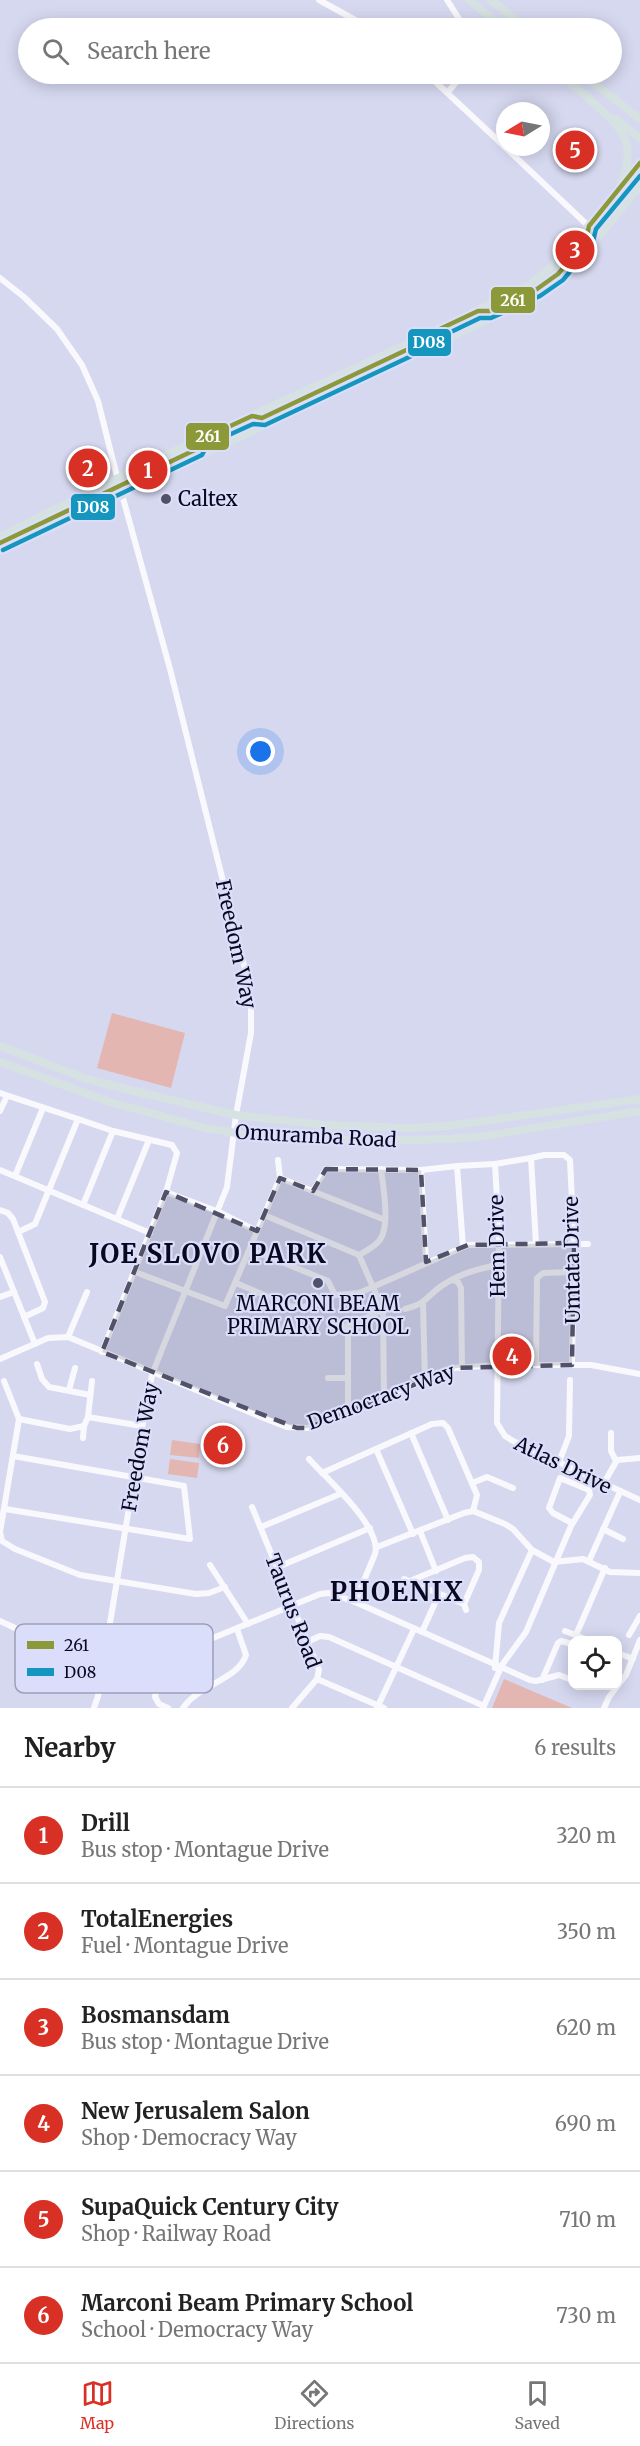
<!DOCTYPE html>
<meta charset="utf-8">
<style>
body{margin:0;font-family:Merriweather,serif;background:#f2f2f2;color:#222}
.controls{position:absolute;right:18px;bottom:18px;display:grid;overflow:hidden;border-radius:12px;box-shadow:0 3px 15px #0003}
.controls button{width:54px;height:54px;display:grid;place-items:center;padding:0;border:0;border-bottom:2px solid #e0e0e0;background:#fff;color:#222;font:30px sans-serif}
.compass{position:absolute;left:496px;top:102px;width:54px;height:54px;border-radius:50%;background:#fff;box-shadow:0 3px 15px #0003;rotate:260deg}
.you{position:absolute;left:261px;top:752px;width:21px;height:21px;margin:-15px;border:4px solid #fff;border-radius:50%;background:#1a73e8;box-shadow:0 0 0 9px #1a73e833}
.badge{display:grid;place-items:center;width:39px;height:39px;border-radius:50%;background:#d93025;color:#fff;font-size:20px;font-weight:700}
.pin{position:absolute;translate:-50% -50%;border:3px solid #fff;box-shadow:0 2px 6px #0006}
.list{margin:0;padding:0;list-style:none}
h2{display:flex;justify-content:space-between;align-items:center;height:78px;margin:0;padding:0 24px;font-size:26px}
h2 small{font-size:20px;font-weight:400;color:#767676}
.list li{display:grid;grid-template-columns:39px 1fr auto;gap:18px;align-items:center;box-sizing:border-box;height:96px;padding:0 24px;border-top:2px solid #e0e0e0}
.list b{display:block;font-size:22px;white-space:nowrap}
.list p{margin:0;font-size:20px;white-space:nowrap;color:#767676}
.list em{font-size:20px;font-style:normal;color:#767676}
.icon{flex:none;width:33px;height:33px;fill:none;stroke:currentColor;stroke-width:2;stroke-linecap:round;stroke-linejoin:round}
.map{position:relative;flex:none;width:640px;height:1708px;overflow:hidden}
.search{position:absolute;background:#fff;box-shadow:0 3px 15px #0003;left:18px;right:18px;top:18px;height:66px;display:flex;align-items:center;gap:15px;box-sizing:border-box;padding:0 21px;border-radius:33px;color:#767676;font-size:22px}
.sheet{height:654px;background:#fff}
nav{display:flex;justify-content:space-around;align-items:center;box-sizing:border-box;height:84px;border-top:2px solid #e0e0e0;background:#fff;font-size:16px;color:#767676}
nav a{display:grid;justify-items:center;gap:3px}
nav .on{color:#d93025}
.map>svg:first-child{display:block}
.garden{fill:#e3b6b1}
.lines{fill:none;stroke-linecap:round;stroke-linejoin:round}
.minor{stroke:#f9f9fd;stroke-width:6}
.major{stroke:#d6e2e1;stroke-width:8}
.bus-1-casing{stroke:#dbdefa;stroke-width:9}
.bus-2-casing{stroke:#dbdefa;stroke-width:9}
.bus-1{stroke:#8b9938;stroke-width:4.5}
.bus-2{stroke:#1496bf;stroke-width:4.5}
.marked{fill:#515169;fill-opacity:0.2;stroke:#515169;stroke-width:4.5;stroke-dasharray:12 8;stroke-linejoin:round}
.poi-dot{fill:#515169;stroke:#dbdefa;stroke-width:2}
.labels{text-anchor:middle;stroke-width:4.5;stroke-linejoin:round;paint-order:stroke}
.poi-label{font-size:20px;fill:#090820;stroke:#dbdefa;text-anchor:start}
.street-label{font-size:20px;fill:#090820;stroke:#dbdefa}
.district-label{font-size:26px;font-weight:bold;letter-spacing:1.5px;fill:#090820;stroke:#dbdefa}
.key{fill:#dbdefa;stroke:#9c9eb9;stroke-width:1.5}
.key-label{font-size:16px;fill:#090820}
.line-badge{stroke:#dbdefa;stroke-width:2}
.badge-label{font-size:16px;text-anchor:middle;font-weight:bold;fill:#fff}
</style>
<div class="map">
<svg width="640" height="1708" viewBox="0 0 640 1708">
<rect width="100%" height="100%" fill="#d6d8f0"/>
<g class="garden">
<polygon points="112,1013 185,1033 171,1088 97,1068"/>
<polygon points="172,1440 200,1444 199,1458 170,1455"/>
<polygon points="170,1459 199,1463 197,1478 168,1474"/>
<polygon points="504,1679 572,1708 492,1708"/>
</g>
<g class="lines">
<g class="minor">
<polyline points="319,0 370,28"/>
<polyline points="447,0 465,28"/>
<polyline points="427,74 505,147"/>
<polyline points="448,92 463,74"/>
<polyline points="505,147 599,236"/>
<polyline points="0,278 24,297 57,329 82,365 98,401 115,469 170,669 246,973 251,1008 251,1033 236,1115 227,1187 153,1372 148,1392 98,1696 94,1708"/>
<polyline points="0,1093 78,1119"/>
<polyline points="0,1111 7,1096"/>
<polyline points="531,1158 495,1164 499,1234 497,1423 505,1436 513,1441 640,1500"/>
<polyline points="0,1170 150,1233"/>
<polyline points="421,1170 426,1262"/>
<polyline points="15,1176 43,1108"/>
<polyline points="280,1178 385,1220"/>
<polyline points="313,1191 326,1169 421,1170 457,1166"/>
<polyline points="166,1192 219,1212 257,1231"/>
<polyline points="0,1210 8,1213 13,1219 45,1302 43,1308 24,1317"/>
<polyline points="264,1215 359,1255"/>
<polyline points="117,1219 149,1140"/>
<polyline points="18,1232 35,1224 78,1119 113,1131 83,1205"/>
<polyline points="536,1244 531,1158 544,1155 564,1155 570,1160 574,1243 572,1365"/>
<polyline points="463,1247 457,1166 495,1164"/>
<polyline points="250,1249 328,1281 335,1295"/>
<polyline points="359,1255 383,1310 384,1397"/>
<path d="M 359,1255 C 366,1251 374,1247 379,1241 C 391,1227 383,1187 381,1169"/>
<polyline points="0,1257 35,1344"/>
<polyline points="135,1272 225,1306 280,1178 278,1160"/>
<polyline points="452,1280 458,1282 461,1288 462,1367"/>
<polyline points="236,1283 290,1306 301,1308 335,1295 359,1293 468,1245 588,1244"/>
<polyline points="0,1297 14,1292"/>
<polyline points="423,1304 425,1380"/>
<path d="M 405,1309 C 427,1303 424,1299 440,1287 C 458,1274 477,1269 498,1265"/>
<polyline points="340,1329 383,1310"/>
<polyline points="68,1337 87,1292"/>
<polyline points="102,1352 166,1192 177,1153 172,1145 113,1131"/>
<polyline points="0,1359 48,1338 68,1337 266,1419 287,1427 308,1428 455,1368 497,1365 591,1365 640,1374"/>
<polyline points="37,1364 42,1379 49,1387 90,1395"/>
<polyline points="536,1365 537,1278 543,1273 573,1272"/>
<polyline points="328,1378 348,1378"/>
<polyline points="4,1381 19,1419 0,1532 2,1541 15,1549 80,1575 196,1594 209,1593 225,1587"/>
<polyline points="69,1390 75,1368"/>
<polyline points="348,1411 348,1325"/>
<polyline points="88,1417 142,1426"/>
<polyline points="19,1419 70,1429 84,1426"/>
<polyline points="411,1433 448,1520"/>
<polyline points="611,1433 611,1451 616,1461"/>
<polyline points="83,1438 84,1426 88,1417 92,1381"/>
<polyline points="376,1449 413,1534"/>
<path d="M 309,1459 C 326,1478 383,1528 375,1554 L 355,1602"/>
<polyline points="559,1462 569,1436 570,1380"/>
<polyline points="322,1473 432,1424 443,1423 448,1428 477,1495 473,1511"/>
<polyline points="472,1483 487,1477 513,1488"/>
<polyline points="604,1483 617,1460 640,1458"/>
<polyline points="252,1507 319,1670 317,1679 292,1708"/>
<polyline points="5,1509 190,1539 184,1486 13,1456"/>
<polyline points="261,1527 340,1494"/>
<polyline points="603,1529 623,1539"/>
<polyline points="420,1531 436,1571"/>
<polyline points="377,1547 464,1513 473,1511 505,1524 513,1529 532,1550 554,1562 583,1559 610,1572 640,1573"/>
<polyline points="589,1561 620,1492"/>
<polyline points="210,1565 248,1624"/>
<polyline points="278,1567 370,1528"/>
<polyline points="404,1579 464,1604 466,1610"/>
<polyline points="410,1581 465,1558 473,1557 479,1562 479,1570 464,1604"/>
<path d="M 0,1621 C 14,1627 48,1646 62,1642 C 73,1640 81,1631 93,1630 L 181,1645 L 196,1645 L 320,1594 L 329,1593 L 355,1602 L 530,1680 L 536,1681 L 559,1675 L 572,1680"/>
<polyline points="565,1631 588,1640"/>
<polyline points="422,1632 439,1594"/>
<polyline points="576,1635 605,1568"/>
<polyline points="629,1635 640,1616"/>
<polyline points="309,1641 320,1636 329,1637 484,1706"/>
<polyline points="164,1642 155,1697 159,1704 168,1708"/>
<polyline points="618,1653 633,1659"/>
<polyline points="495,1668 499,1623 532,1550"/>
<polyline points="317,1679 384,1708"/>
<polyline points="542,1680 558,1643 561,1641 572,1644"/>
<path d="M 183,1708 C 199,1684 238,1680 246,1655 L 237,1629"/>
<polyline points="377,1708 414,1629"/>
<polyline points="483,1708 502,1665 526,1632 571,1526 590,1495 589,1490 560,1478 549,1508 553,1513 572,1523"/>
<polyline points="604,1708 609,1697 626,1675 640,1640"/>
</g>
<g class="major">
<polyline points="469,0 504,28"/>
<polyline points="491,0 526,28"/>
<polyline points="559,74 590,99"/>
<polyline points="582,74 640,119"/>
<path d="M 586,96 C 619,127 639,136 621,184"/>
<polyline points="616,119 640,138"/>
<polyline points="0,537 134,470 423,337 529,285 554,265 617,194 640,163"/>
<polyline points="0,551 122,495 182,464 539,295 560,281 572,269 640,186"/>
<polyline points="0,1046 87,1079 138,1092 236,1115 323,1125 409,1128 448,1126 640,1099"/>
<polyline points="0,1062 110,1102 205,1128 249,1135 362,1141 448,1139 485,1136 640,1111"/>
</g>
<g class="bus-1-casing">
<polyline id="bus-1" points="0,543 199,448 200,440 252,416 262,418 419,344 423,337 478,311 489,311 537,289 558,274 586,241 589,226 640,163"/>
</g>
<g class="bus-2-casing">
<polyline id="bus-2" points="3,550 202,455 207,445 253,424 265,425 422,351 428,343 480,318 491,318 540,296 563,280 592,245 596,229 640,176"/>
</g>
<use href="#bus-1" class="bus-1"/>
<use href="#bus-2" class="bus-2"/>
</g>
<path class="marked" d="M 326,1169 L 421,1170 L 426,1262 L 468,1245 L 574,1243 L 572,1365 L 455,1368 L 308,1428 L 297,1428 L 102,1352 L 166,1192 L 257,1231 L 280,1178 L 313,1191 Z"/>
<g class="poi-dot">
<circle cx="166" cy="499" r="6"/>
<circle cx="318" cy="1283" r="6"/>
</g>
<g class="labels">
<g class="poi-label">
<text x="178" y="506">Caltex</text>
<text x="318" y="1311" text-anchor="middle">MARCONI BEAM<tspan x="318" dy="23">PRIMARY SCHOOL</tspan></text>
</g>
<g class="street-label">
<text transform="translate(236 944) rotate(78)" y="7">Freedom Way</text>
<text transform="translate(316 1136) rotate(3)" y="7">Omuramba Road</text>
<text transform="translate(497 1246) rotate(-91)" y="7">Hem Drive</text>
<text transform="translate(572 1260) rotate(-91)" y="7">Umtata Drive</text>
<text transform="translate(381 1397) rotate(-20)" y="7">Democracy Way</text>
<text transform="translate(140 1447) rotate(-80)" y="7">Freedom Way</text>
<text transform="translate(563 1465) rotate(26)" y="7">Atlas Drive</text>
<text transform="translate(293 1611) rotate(69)" y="7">Taurus Road</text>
</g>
<g class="district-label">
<text x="208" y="1263">JOE SLOVO PARK</text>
<text x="397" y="1601">PHOENIX</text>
</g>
</g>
<rect x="15" y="1624" width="198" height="69" rx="9" class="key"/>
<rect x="27" y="1641" width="27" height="8" fill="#8b9938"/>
<rect x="27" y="1668" width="27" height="8" fill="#1496bf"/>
<g class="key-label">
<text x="64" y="1651">261</text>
<text x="64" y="1678">D08</text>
</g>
<g class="line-badge">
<rect x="490" y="286" width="46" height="28" rx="6" fill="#8b9938"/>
<rect x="407" y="328" width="45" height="29" rx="6" fill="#1496bf"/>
<rect x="185" y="422" width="45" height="29" rx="6" fill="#8b9938"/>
<rect x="70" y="493" width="46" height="28" rx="6" fill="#1496bf"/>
</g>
<g class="badge-label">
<text x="513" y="306">261</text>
<text x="429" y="348">D08</text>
<text x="208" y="442">261</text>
<text x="93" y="513">D08</text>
</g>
</svg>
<div class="controls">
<button><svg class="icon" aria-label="locate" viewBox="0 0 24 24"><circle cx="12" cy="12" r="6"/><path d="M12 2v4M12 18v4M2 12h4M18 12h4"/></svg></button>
</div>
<svg class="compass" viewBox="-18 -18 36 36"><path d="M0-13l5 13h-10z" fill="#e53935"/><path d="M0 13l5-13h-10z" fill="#767676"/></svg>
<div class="you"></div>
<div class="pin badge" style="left:148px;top:470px">1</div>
<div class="pin badge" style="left:88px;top:468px">2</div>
<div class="pin badge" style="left:575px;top:250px">3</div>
<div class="pin badge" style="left:512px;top:1356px">4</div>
<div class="pin badge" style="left:575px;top:150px">5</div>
<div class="pin badge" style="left:223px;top:1445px">6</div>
<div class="search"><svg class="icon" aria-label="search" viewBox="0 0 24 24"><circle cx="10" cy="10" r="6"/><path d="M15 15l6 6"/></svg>Search here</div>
</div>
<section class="sheet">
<h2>Nearby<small>6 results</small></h2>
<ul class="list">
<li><span class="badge">1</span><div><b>Drill</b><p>Bus stop · Montague Drive</p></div><em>320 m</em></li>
<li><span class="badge">2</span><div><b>TotalEnergies</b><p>Fuel · Montague Drive</p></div><em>350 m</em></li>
<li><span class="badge">3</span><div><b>Bosmansdam</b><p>Bus stop · Montague Drive</p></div><em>620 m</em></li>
<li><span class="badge">4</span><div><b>New Jerusalem Salon</b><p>Shop · Democracy Way</p></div><em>690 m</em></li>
<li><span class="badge">5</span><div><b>SupaQuick Century City</b><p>Shop · Railway Road</p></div><em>710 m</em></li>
<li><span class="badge">6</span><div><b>Marconi Beam Primary School</b><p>School · Democracy Way</p></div><em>730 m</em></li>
</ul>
</section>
<nav>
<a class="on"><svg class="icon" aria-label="map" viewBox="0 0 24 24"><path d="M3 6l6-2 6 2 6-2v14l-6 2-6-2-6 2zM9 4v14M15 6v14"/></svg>Map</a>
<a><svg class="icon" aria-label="directions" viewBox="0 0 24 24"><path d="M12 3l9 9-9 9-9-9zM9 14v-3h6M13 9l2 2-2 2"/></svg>Directions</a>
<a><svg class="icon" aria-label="saved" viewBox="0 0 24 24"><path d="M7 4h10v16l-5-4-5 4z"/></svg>Saved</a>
</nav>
